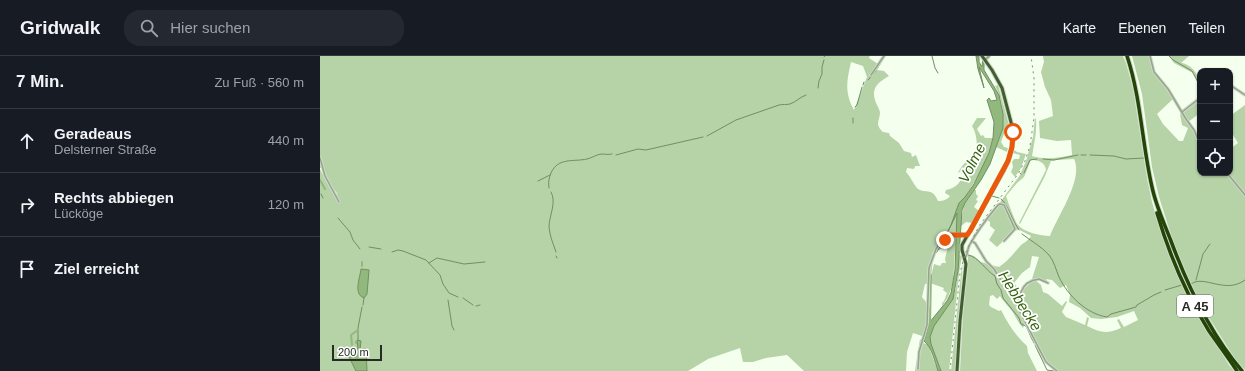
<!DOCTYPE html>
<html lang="de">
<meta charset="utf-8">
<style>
body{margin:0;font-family:Helvetica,sans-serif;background:#242831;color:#f1f3f6}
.controls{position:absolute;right:12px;top:12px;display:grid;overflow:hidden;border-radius:8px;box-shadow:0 1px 3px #0004}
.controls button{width:36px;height:36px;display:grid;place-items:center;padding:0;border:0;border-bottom:1px solid #363941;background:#171b24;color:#f1f3f6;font:20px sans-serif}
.scale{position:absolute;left:12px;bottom:10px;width:50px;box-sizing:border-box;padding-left:4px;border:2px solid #262b23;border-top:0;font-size:11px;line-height:14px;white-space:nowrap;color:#262b23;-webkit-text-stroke:3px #fff;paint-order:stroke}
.stop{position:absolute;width:12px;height:12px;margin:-9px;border:3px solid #ea580c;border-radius:50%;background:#fff}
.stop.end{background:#ea580c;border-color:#fff;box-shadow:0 1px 4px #0008}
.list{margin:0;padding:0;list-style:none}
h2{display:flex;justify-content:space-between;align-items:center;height:52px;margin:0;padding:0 16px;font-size:17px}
h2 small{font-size:13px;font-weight:400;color:#9ea1a6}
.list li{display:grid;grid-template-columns:26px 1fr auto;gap:12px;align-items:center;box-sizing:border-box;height:64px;padding:0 16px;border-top:1px solid #363941}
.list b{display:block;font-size:15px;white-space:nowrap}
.list p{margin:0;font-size:13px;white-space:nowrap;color:#9ea1a6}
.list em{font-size:13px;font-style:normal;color:#9ea1a6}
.icon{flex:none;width:22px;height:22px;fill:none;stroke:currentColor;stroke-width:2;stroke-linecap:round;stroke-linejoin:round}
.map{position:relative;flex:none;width:925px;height:315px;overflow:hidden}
header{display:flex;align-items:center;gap:24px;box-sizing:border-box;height:56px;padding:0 20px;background:#171b24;border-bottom:1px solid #363941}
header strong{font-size:19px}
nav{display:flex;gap:22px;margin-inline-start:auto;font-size:14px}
.search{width:280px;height:36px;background:#242831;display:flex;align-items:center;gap:10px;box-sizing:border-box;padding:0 14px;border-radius:16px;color:#9ea1a6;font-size:15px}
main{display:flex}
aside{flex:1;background:#171b24}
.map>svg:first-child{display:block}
.green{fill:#b6d2a7;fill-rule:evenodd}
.water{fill:#92b97d;stroke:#728e62}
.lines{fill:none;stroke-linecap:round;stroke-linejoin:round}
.stream{stroke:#728e62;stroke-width:1}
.canal{stroke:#92b97d;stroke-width:2}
.minor-casing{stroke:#cfd9c9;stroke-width:3.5}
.tertiary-casing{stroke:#cfd9c9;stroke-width:4}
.primary-casing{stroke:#cfd9c9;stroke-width:5}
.motorway-casing{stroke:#cfd9c9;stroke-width:5.5}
.minor{stroke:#93a58a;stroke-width:1.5}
.tertiary{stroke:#93a58a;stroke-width:2}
.primary{stroke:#405e2f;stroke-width:3}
.motorway{stroke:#234508;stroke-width:3.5}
.rail{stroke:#828a7e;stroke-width:1;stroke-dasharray:2 4;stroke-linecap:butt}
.route{stroke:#ea580c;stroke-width:5}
.labels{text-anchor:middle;stroke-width:3.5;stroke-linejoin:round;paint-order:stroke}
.shield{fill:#fff;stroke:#676b65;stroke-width:1}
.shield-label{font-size:13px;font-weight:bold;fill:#262b23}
.water-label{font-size:15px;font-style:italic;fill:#35650e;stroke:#fff}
</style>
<header>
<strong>Gridwalk</strong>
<div class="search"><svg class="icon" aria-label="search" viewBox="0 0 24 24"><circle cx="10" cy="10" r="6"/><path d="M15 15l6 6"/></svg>Hier suchen</div>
<nav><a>Karte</a><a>Ebenen</a><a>Teilen</a></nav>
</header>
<main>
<aside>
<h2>7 Min.<small>Zu Fuß · 560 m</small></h2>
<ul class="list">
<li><svg class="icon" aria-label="ahead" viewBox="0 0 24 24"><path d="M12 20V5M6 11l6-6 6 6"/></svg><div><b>Geradeaus</b><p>Delsterner Straße</p></div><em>440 m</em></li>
<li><svg class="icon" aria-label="right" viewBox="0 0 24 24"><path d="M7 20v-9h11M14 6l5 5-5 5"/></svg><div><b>Rechts abbiegen</b><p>Lücköge</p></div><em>120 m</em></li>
<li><svg class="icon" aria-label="arrive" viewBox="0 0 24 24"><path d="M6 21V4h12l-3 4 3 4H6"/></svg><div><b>Ziel erreicht</b></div></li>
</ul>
</aside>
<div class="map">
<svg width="925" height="315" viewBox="0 0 925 315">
<rect width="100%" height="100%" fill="#f4ffee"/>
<g class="green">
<path d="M 0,0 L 550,0 L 549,2 L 558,8 L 557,14 L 564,15 L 569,20 C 559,26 551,31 555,44 C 556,48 559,52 560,56 C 560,65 554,68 563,76 L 569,77 L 570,80 L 579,87 L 584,95 L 591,97 L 592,101 L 596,99 L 600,110 L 595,110 L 594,113 L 587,112 L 586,116 C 590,120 593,127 597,132 C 605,139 612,130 618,145 C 623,145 627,144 630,140 L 625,137 L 626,134 C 638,132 640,125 646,116 L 644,113 L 638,117 C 642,108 650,102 657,96 C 657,87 657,78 652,70 L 657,62 L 666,62 L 657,73 L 661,80 L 663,79 L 665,82 L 673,82 L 669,97 L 662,113 L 645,141 L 639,147 L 637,156 C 638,168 636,181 635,194 C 633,215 636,233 622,250 L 622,247 L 624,245 L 627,237 L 623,234 L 624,232 L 610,227 L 605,228 L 602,241 L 611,252 L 609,271 L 605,281 L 593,277 L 587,296 L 586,315 L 484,315 L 467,299 L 446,302 L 433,306 L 423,306 L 420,292 L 388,303 L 368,315 L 0,315 L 0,113 L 7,127 L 15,140 L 15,137 L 18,138 L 12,132 L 3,112 L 0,112 ZM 531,6 L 543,10 L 547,21 L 534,54 C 524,36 527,24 531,6 ZM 628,190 L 625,203 L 626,207 L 622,207 L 620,210 L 614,208 L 611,220 L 613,203 L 612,197 Z"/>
<path d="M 723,0 L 803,0 L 806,7 L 813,32 L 827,122 L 832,146 L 841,177 L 872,252 L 886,271 L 909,309 L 914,315 L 734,315 C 727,308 716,299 716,288 L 711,283 L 705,267 L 703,272 C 698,267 696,261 692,255 C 688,250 683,245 680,240 L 677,243 L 673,239 L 670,240 L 669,249 L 671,251 L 679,255 L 681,254 C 688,268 695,279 707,290 L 708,297 L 717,315 L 640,315 L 643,257 L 648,208 L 648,198 L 654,200 L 661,206 L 668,208 L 673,214 L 696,248 L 698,247 L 701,236 L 711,226 L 718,204 L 719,201 L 712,200 L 710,211 L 702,217 L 694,227 L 700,235 L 696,247 L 671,209 L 679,211 C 688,205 694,197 701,189 C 705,186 708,185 711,180 L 698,173 L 696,175 L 695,174 L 677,191 L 669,184 L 675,174 L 670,170 L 670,166 L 667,164 L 700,119 L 706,105 L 713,81 L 715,62 L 716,63 C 717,76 714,88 712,100 C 724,104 739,102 752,99 L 751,84 L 737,85 L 720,82 L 719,65 L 733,60 L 731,44 L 725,31 L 721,16 L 724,6 ZM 754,103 C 764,123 737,161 730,180 C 720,180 704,176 698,169 C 695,166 688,146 686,140 L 697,127 L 704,121 L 711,104 C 718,104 725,106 726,114 L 699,167 L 700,168 L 725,120 L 731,105 L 736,104 ZM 719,223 L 728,227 L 728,226 L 726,223 L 732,224 L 740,232 L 746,229 L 750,239 L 749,246 L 760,252 L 771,262 L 781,263 L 797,261 L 814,255 L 818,264 L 804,271 L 799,263 L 797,264 L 801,272 C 787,278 781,277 767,270 L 769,262 L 767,261 L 765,269 L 746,261 L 742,256 L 747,246 L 746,245 L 742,250 L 728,238 L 723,236 L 721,229 L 715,224 Z"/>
<path d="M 812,0 L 830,0 C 833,22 843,25 854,42 L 837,58 L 843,68 L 859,85 L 863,85 L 868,72 L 862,69 L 860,58 L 880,42 L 880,57 L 868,66 L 874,74 L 880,88 L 880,117 L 910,117 L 910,93 L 918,87 L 910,74 L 910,60 L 925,49 L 925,314 L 915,303 L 873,236 L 854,188 L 839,141 L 832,111 L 822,38 Z"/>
<path d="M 849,0 L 869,0 L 861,7 C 872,8 880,20 880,31 L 873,17 L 854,7 Z"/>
<path d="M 678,29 L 689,69 L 687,70 L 681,86 L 684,91 L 688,92 L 687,96 L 676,91 C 686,73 685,47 675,30 Z"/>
<polygon points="694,94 697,96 706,98 701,112 695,121 691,116 693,111 692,106 694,103 699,103 700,99 693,97"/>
<polygon points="654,134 656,134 656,138 658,140 656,144 658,145 654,151 659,155 652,167 646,166 640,171 644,149"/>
<path d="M 639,199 L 642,200 L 639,217 L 629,315 L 621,315 C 618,304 610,294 610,283 C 610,267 627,256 633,242 C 638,229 638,213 639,199 Z"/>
<polygon points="643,204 635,315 631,315 641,217"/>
<polygon points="600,283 605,288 607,286 618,315 595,315"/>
</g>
<g class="water">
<path d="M 656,0 L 659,0 L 659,6 L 662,11 L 663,0 L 664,0 L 664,14 L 679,39 L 683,58 L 683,72 L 670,108 L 661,124 L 645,147 L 642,154 L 638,215 L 633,243 L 614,270 L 610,281 L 611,288 L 621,315 L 618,315 C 615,306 612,291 604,285 L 609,267 L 627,245 L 631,237 L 635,214 L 637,157 L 622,188 L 616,197 L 631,169 L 639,147 L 645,141 L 654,128 L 669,97 L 673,82 L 674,66 L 667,44 L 669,42 L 671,45 L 677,44 L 674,35 L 659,11 L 664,32 L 658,13 Z"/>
<path d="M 41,213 L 49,214 L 47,238 L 44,242 C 33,238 40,222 41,213 Z"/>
<polygon points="37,284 41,285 40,293 46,293 47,315 36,315 28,299 29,294 38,293"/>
</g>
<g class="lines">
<g class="stream">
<polyline points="612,0 615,12 618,17"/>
<polyline points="849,0 853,4 872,15 880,30"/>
<polyline points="504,1 505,0"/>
<polyline points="557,13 565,0"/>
<polyline points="548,24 556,15"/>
<polyline points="543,29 544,26"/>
<polyline points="498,32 499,25 502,18 502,11 504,4"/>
<polyline points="535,51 537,49 542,31"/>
<polyline points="533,67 533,62"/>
<path d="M 387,80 L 416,64 L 459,49 C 463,48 466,49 470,48 C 476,46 480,41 486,39"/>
<polyline points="296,99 318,93 326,94 383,81"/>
<polyline points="761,99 766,99"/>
<polyline points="770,99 794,100 806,103 824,102"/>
<polyline points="723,103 734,104 758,99"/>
<polyline points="700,117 701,118"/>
<polyline points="704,117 710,104 717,103"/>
<polyline points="218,125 230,119"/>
<path d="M 229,132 C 228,126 229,122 231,117 C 238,101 254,106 267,103 C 272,102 277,98 282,98 C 286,98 288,99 292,98"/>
<path d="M 231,136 C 237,146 229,160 229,171 C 230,181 233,187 236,196"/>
<polyline points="1,138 3,142"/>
<polyline points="672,140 679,142"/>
<path d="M 681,143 C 687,147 693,166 699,174"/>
<polyline points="18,162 30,176 33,184 40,193"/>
<path d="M 702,178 C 711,185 721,190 729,199 C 734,205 736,214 739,221 C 748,240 767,258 787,261 L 791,258 L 816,251 L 817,249 L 834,239 L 841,236"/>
<polyline points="49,191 61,193"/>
<polyline points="72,196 78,194 83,195 106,204 120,219 123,228 129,237 138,241"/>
<path d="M 648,199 C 659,201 666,215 675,220 L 677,228 L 681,234 L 683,242 L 699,262 L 701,268 L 706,270 L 714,287"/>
<polyline points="236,200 237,202"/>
<polyline points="109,207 117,202 144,208 165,206"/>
<polyline points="876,224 883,198 890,188"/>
<path d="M 871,228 C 884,218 905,239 925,224"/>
<polyline points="845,234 862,229"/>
<polyline points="143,242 153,249"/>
<polyline points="128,244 132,270 134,274"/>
<polyline points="43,249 44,242"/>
<polyline points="156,250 160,249"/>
<polyline points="38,284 38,272 42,251"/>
<polyline points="715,289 727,314 734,315"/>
</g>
<g class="canal">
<polyline points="0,124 5,133"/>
<polyline points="42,206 42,210"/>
<polyline points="610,269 611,219"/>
<polyline points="36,286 36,287"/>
<polyline points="32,289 31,279 38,274"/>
</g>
<g class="minor-casing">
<g id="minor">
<polyline points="830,0 834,16 848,33 866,63 874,74 880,88"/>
<polyline points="551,19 564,0"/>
<polyline points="910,29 925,39"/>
<polyline points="862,56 880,42"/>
<polyline points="0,102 5,120 19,146"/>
<polyline points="907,117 925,139"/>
<polyline points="653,186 655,187 666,205 674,213 696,248 726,306 737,315"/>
<path d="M 645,202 C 648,198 647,195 649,190 C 656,177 668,161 678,149 L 680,148 L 684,149 L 695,173 L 684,185"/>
<path d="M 696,248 C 699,244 699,240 701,236 C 704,228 711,224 719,223 L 728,227"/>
<polyline points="598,313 599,296 607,269 609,212 616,193 621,185 628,184 630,180 632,178 647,179"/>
</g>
</g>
<g class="tertiary-casing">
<polyline id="tertiary" points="665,4 669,0"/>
</g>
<g class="primary-casing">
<polyline id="primary" points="637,315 640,265 646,208 642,194 642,189 684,114 690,100 693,85 692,70 682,32 672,14 662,0"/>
</g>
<g class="motorway-casing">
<g id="motorway">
<path d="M 807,0 C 821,42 822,88 832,131 C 836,150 844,167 851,185 C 868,231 890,277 922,315"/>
<path d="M 837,157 C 849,198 866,238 889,275 C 898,288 908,301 917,315"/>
</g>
</g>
<use href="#minor" class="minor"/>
<use href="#tertiary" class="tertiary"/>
<use href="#primary" class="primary"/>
<use href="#motorway" class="motorway"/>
<polyline class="rail" points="630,315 640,217 645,198 659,170 698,118 705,105 710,90 714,62 714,22 711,0"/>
</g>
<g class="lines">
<polyline class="route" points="625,184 628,184 631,179 647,179 650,175 688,105 692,91 693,76"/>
</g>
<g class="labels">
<rect class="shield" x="857" y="239" width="36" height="22" rx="3"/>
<g class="shield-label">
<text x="875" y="255">A 45</text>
</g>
<g class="water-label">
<text transform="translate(652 107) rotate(-63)" y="5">Volme</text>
<text transform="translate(700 245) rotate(58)" y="5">Hebbecke</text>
</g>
</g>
</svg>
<div class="controls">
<button>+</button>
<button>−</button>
<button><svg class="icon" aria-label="locate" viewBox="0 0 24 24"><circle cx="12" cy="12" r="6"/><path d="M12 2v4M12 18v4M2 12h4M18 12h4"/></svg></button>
</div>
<div class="scale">200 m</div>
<div class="stop" style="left:693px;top:76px"></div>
<div class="stop end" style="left:625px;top:184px"></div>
</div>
</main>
